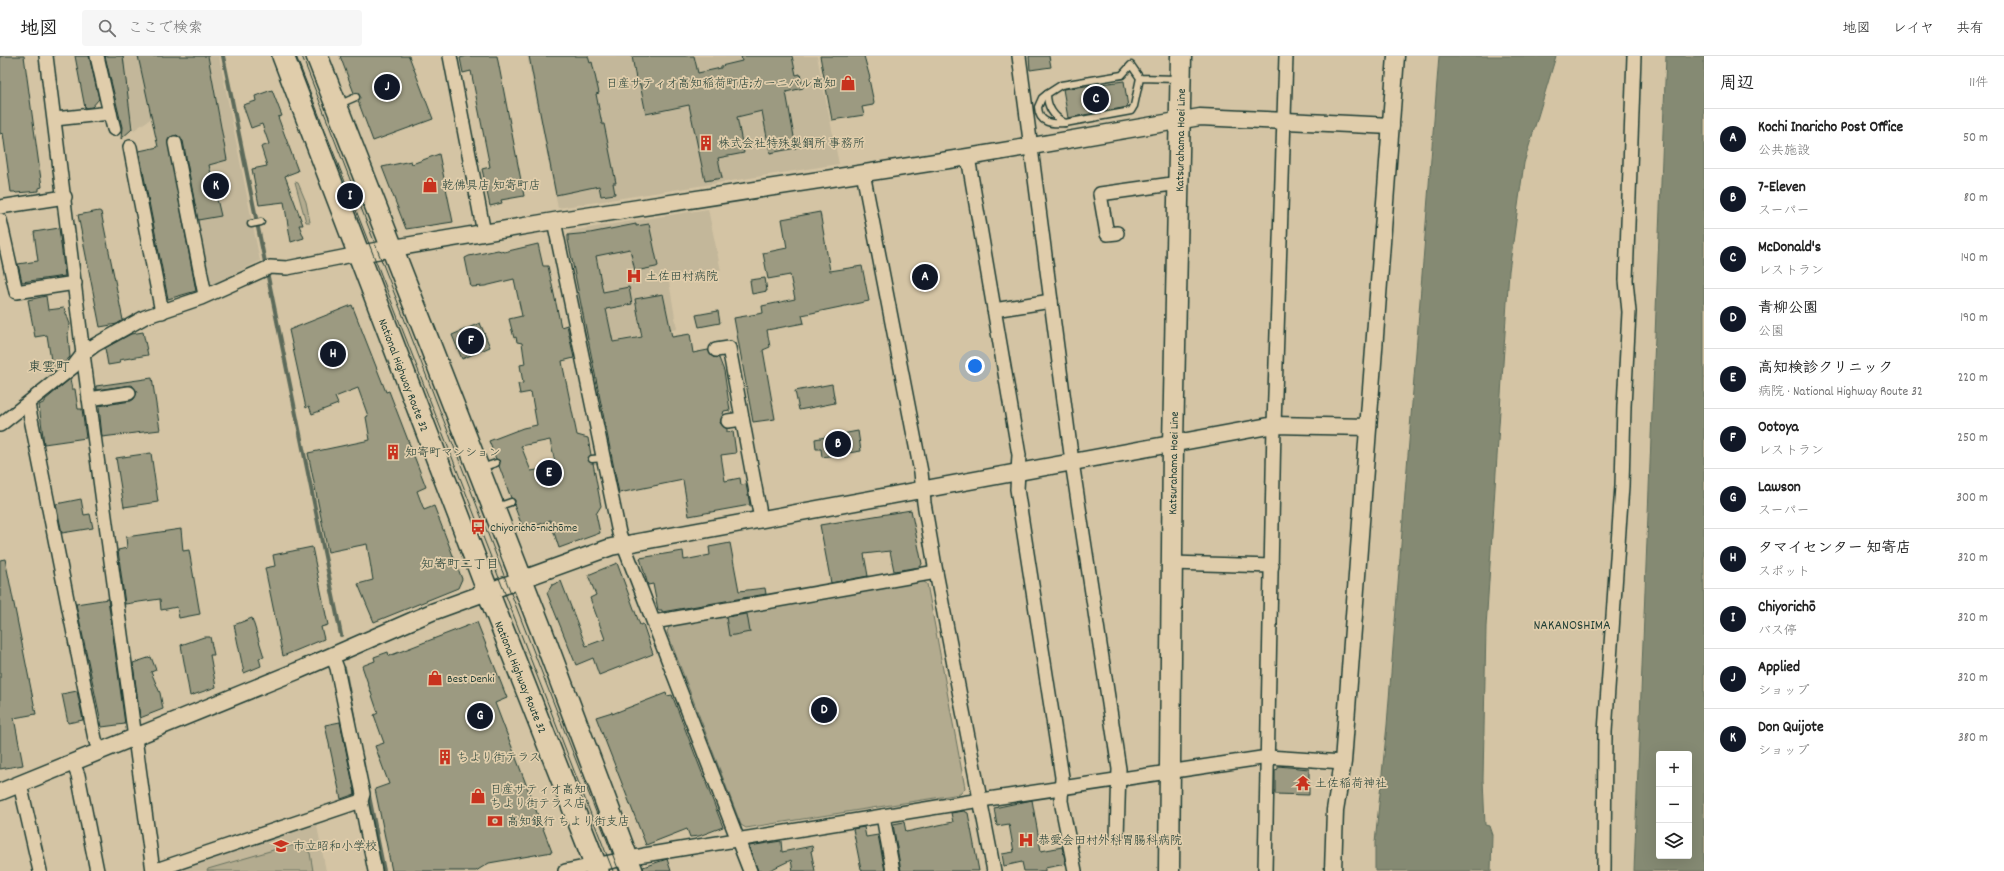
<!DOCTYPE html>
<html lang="ja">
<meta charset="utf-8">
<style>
body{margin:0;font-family:Dekko,"Klee One",sans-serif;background:#f6f6f6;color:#222}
.controls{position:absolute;right:12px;bottom:12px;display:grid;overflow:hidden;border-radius:4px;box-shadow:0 4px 16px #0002}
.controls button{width:36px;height:36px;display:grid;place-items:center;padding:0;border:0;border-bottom:1px solid #e0e0e0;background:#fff;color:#222;font:20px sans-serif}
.you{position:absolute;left:975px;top:310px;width:14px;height:14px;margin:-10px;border:3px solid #fff;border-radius:50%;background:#1a73e8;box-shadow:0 0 0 6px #1a73e833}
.badge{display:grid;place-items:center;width:26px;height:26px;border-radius:50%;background:#111827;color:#fff;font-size:13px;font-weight:700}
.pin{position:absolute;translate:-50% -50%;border:2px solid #fff;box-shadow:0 1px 4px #0006}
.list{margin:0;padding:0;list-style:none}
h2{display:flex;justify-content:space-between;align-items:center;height:52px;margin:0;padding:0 16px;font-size:17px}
h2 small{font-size:13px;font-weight:400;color:#767676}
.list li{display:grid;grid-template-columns:26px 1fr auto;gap:12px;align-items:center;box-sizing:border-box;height:60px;padding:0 16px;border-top:1px solid #e0e0e0}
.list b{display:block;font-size:15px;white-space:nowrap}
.list p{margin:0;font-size:13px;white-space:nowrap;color:#767676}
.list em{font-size:13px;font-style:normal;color:#767676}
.icon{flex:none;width:22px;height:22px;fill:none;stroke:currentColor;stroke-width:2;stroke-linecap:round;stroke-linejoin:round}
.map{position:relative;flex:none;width:1704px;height:815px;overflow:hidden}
header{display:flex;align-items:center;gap:24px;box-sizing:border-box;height:56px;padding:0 20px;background:#fff;border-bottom:1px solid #e0e0e0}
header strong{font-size:19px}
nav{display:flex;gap:22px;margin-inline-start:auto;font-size:14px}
.search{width:280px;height:36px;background:#f6f6f6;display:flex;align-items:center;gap:10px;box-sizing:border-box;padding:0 14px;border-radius:4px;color:#767676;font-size:15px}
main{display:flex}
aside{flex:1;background:#fff}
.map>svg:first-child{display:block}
.built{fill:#c3b79a}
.green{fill:#b3ab8f;stroke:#697462}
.water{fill:#858a73;stroke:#5c6b5a;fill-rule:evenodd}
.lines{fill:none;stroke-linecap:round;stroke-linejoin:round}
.stream{stroke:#5c6b5a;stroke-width:4}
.building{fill:#9c9a81;stroke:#1f3d34;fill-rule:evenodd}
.service-casing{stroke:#1f3d34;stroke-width:9}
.minor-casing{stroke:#1f3d34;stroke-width:16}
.tertiary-casing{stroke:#1f3d34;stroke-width:19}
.primary-casing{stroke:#1f3d34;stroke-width:23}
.trunk-casing{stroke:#1f3d34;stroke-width:24}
.service{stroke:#e0cdab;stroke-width:6}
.minor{stroke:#e0cdab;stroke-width:13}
.tertiary{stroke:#e0cdab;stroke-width:16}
.primary{stroke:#e0cdab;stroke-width:20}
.trunk{stroke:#e0cdab;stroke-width:21}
.tram{stroke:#1f3d34;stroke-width:1}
.labels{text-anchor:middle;stroke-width:3.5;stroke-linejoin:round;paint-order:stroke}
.poi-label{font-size:12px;fill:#1f3d34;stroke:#e0cdab;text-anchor:start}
.street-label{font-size:12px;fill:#1f3d34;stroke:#e0cdab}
.neighbourhood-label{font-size:13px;fill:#1f3d34;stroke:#e0cdab}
.quarter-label{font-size:14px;fill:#1f3d34;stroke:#e0cdab}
</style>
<header>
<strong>地図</strong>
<div class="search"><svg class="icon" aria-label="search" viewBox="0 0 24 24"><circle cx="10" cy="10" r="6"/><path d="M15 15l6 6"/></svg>ここで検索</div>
<nav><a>地図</a><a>レイヤ</a><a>共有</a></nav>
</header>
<main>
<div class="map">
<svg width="1704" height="815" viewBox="0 0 1704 815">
<rect width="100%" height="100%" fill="#d4c4a4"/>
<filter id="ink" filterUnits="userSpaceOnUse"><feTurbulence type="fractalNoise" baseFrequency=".025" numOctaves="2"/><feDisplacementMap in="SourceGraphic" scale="8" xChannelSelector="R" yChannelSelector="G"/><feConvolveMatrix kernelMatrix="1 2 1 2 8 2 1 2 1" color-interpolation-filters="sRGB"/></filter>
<g filter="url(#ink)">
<g class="built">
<polygon points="118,0 219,0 260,205 206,232 171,49 134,74"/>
<polygon points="527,0 817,0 839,108 558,152"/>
<polygon points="708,153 721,215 669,226 677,273 588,290 566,180 570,175"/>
<polygon points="316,765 326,815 167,815"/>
</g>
<g class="green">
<polygon points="295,126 298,127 306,146 310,166 306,166"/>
<polygon points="921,524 927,528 965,732 960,738 746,772 741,769 667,576 670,569"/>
<polygon points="300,789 310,797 313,815 207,815 208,813 287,790"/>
</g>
<g class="water">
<polygon points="1439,0 1556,0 1524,107 1509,215 1486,571 1483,723 1485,769 1489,770 1492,779 1491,815 1375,815 1375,787 1387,669"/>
<path d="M 1666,0 L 1704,0 L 1704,815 L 1634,815 ZM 1659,698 L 1689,698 L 1689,800 L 1659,800 Z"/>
</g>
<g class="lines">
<g class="stream">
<polyline points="223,0 341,579"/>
<polyline points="344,612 354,664"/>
<polyline points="368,735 384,815"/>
</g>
</g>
<g class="building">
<polygon points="0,0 24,0 42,131 39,132 39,135 16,137 15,136 11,136 3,77 0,78"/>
<polygon points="75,0 89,0 99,43 92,51 85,52"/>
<polygon points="105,0 123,0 132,73 121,83 122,71"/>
<polygon points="138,0 208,0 227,104 209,109 221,160 198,164 183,85 177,79 170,81 168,84 196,235 168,243 139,95 158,91"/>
<polygon points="340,0 409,0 433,63 373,85 358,45 360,40 354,37"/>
<polygon points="467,0 497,0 524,140 501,144 502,147 490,150 482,113 490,111 471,15 463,17 460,2"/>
<polygon points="529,0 588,0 590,7 592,6 599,37 596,38 602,68 604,68 616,127 613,127 615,138 601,140 599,130 556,139"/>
<polygon points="632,0 694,0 698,17 721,12 721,10 742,5 741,0 792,0 796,19 800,18 803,32 786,36 796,92 770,97 762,55 737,61 744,97 718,102 722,122 705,125 689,49 646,58 640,28 637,29"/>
<polygon points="820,0 864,0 870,22 869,23 874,47 873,49 862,51 864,59 832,64"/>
<polygon points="1029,0 1049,0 1051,11 1030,14"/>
<polygon points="1124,25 1128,51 1068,62 1063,33"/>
<polygon points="272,34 282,60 278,61 298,115 285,120 303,169 299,169 304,182 291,186 284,146 259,149 252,113 267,110 261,91 269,88 262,68 251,72 243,49 256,45 255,40"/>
<polygon points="439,98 453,166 406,173 382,111 411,105 412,108"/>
<polygon points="99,155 101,156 123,264 117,268 100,271 78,159"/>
<polygon points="820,156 830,215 862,210 869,245 802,259 804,267 767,274 770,291 763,294 775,363 753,366 734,262 763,257 762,250 795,243 790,219 768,223 763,197 787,192 782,163"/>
<polygon points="636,168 636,170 649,168 658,210 656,211 635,215 630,193 596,200 603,236 629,231 632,248 606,253 613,286 642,281 635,243 663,238 672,281 690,278 693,297 708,294 713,301 719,302 724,315 730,354 724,355 720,367 727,373 727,376 733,375 736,397 721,399 725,425 740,422 741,429 746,428 750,449 689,460 683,424 619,437 568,184 568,179 590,177"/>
<polygon points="59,172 65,220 22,226 18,208 38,205 34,176"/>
<path d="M 538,188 L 543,210 L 548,210 L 561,271 L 567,269 L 574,302 L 562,305 L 563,311 L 577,379 L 588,382 L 591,399 L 588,404 L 593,407 L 601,450 L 596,458 L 600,477 L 559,492 L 550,464 L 524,475 L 514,449 L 515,444 L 511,442 L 499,410 L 500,405 L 496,403 L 489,385 L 523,372 L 537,369 L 531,336 L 520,338 L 518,328 L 523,327 L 520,309 L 525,308 L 522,287 L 517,286 L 516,281 L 514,282 L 509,263 L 522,260 L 514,223 L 485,230 L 471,231 L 465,202 L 469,200 L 498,194 L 504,196 ZM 550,384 L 556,411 L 531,415 L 521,390 Z"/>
<polygon points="765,222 767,235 752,238 750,224"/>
<polygon points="46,240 48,254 64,252 70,268 68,278 70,301 53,317 47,279 35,281 28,244"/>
<polygon points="352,249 386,336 389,335 426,431 417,435 424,454 434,450 462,523 458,532 374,566 358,528 373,524 367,488 328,496 308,397 370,384 366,361 368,360 358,332 335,341 338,348 312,358 309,350 306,352 289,274"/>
<polygon points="718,255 720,267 699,271 696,259"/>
<polygon points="480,267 490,291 462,303 452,279"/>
<polygon points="143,276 148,299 119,304 120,307 108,309 105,292 131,278"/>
<polygon points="152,322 160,374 102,381 99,350 131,345 134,343 137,336 132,329 96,334 96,330"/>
<polygon points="70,323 72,333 75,333 78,353 82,353 86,382 44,388 39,349 45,346 45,344"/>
<polygon points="832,328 835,347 799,354 795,335"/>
<polygon points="858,375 861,395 822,401 821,393 816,393 815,383"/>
<polygon points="151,397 158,446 124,451 116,402"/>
<polygon points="81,443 84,459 90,458 93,472 62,477 56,448"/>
<polygon points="911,454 922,508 920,511 894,515 890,495 864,498 868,520 831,527 820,469"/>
<polygon points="181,473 183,495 189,494 200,558 179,562 177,551 161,554 160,543 125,548 118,494 127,492 126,481"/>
<polygon points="730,487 739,535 765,532 766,538 662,556 662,554 658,554 653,528 648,529 640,502 683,495 684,504 710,499 709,491"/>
<polygon points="312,491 328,569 321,571 324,583 283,600 265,512 275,510 273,499"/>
<polygon points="5,503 36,658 14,662 23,709 0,713 0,504"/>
<polygon points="617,507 640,569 643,568 653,598 599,619 593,602 576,609 547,537 552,529 561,525 586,590 605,583 590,542 596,539 588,519"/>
<polygon points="108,543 125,668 102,671 76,548"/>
<polygon points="747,558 750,576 729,580 726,561"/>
<polygon points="252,562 264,601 259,602 261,610 244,617 234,569"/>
<polygon points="477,566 507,642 495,647 552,796 489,807 476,815 392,815 375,733 389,728 375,690 384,687 374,659 378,657 362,610 375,605 374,601 388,596 389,600"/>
<polygon points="204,581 210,581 214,599 210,599 216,631 190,640 181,589"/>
<polygon points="151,601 156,614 151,616 160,637 163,653 140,662 133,607"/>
<polygon points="77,635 83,664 68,667 62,638"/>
<polygon points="666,637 667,640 672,639 723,771 699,780 690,781 687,773 646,789 596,661 612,656 612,658"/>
<polygon points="340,666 355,738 341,743 325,669"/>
<polygon points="1278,710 1309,713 1309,739 1275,738 1275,714 1278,713"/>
<polygon points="1032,744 1041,795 1062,791 1066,808 1045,812 1045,815 1024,815 1022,806 1004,810 1002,798 1014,796 1009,768 997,770 994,752"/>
<polygon points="964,755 968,757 979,815 901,815 893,768 904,766 906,776 953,766 951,757"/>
<polygon points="864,771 866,781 878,779 885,815 863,815 861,813 853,773"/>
<polygon points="781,785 782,796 812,790 813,794 811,795 815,815 793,815 791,804 768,815 758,815 749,790"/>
<polygon points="667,803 671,815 644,815 643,811"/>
</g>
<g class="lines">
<g class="service-casing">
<g id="service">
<path d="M 1140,22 L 1134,50 L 1131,55 L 1065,67 C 1054,61 1047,51 1047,38 L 1061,29 L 1122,19 L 1131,9 L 1140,22 L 1177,23"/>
<path d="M 1047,38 L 1042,42 L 1038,51 C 1039,68 1052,68 1065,67"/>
<polyline points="340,48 356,41"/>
<polyline points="251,168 261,166"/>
<polyline points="592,403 603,402"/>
<polyline points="481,412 496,407"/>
<polyline points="497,451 511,446"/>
</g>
</g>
<g class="minor-casing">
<g id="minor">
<polyline points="46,0 83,298 153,815"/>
<polyline points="450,0 484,177"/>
<polyline points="1019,0 1072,406 1119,713 1117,780"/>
<polyline points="110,57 114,73"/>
<polyline points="55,63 110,57 97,0"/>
<polyline points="175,87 205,239"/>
<polyline points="130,91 162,256"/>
<polyline points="968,101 1019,399 1017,433 1062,721 1061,745 1075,815"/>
<polyline points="863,117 921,416 924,447 936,516 994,815"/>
<polyline points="0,151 65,141"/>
<polyline points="0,164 16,236 75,227"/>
<polyline points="554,165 619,477 750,815"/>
<polyline points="1117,177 1107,178 1100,138 1179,127"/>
<polyline points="994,254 1051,245"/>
<polyline points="716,294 729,292 761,463"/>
<polyline points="89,343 129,337"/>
<polyline points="28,348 95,683 100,696"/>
<polyline points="728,365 742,363"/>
<polyline points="0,369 73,311 83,298 95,289 145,261 201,242 270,211 287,212 358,198"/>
<polyline points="1172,507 1272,510"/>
<polyline points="654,566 936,516"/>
<polyline points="332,599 337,612 363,738 361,745 375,815"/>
<polyline points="73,707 78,719 97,815"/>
<polyline points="20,728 40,815"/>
<polyline points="883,760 893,815"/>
<polyline points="153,815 361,745"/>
<polyline points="565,815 644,799 968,746 1268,701 1343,706"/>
<polyline points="1265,815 1274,369 1286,0"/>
<polyline points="1604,815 1605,676 1622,430 1624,350 1629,256 1626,224 1634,0"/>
</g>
</g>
<g class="tertiary-casing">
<g id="tertiary">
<polyline points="358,198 554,165 968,101 1200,61 1391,70"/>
<polyline points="0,736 297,615 432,556 611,491 1274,369 1368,371"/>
<polyline points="1333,815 1335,754 1343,706 1396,0"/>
</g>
</g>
<g class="primary-casing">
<polyline id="primary" points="1169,815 1173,388 1181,0"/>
</g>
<g class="trunk-casing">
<g id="trunk">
<polyline points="283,0 488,536 598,815"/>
<polyline points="317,0 541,573 632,815"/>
</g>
</g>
<use href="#service" class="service"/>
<use href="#minor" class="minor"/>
<use href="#tertiary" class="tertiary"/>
<use href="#primary" class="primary"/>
<use href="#trunk" class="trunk"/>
<g class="tram">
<polyline points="296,0 613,815"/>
<polyline points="302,0 619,815"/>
</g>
</g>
</g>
<defs>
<g id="shop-bare" transform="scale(1.2)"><path d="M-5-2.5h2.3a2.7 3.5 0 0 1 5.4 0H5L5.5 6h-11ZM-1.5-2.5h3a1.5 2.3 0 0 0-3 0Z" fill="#c8321e" stroke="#e0cdab" stroke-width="2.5" paint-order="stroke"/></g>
<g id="building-bare" transform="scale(1.2)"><path d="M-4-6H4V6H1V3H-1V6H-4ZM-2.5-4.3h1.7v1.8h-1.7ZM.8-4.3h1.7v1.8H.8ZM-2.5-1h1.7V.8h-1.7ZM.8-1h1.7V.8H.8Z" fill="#c8321e" stroke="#e0cdab" stroke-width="2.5" paint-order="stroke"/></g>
<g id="hospital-bare" transform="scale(1.2)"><path d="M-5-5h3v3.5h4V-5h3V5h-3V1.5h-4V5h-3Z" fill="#c8321e" stroke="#e0cdab" stroke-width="2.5" paint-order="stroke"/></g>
<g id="bus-bare" transform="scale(1.2)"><path d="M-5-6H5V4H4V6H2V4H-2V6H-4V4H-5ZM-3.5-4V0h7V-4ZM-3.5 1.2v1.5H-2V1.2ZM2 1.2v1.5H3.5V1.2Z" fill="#c8321e" stroke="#e0cdab" stroke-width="2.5" paint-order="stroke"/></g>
<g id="temple-bare" transform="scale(1.2)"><path d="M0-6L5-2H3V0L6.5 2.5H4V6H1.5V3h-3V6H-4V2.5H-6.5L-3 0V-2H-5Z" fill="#c8321e" stroke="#e0cdab" stroke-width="2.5" paint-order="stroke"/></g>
<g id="bank-bare" transform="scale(1.2)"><path d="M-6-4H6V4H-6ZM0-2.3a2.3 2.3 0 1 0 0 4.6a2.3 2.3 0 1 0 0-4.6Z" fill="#c8321e" stroke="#e0cdab" stroke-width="2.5" paint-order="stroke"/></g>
<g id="school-bare" transform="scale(1.2)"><path d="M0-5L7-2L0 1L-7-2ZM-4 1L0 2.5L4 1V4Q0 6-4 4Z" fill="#c8321e" stroke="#e0cdab" stroke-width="2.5" paint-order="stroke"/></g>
</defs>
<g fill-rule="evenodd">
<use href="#shop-bare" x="848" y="27"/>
<use href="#building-bare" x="706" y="87"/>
<use href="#shop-bare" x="430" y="129"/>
<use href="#hospital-bare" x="634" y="220"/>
<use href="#building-bare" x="393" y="396"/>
<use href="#bus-bare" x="478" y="471"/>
<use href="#shop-bare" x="435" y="622"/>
<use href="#building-bare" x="445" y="701"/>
<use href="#temple-bare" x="1303" y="727"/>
<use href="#shop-bare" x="478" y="740"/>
<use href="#bank-bare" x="495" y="765"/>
<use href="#hospital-bare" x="1026" y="784"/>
<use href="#school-bare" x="281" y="790"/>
</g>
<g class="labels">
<g class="poi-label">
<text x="836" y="31" text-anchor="end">日産サティオ高知稲荷町店;カーニバル高知</text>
<text x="718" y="91">株式会社特殊製鋼所 事務所</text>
<text x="442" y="133">乾佛具店 知寄町店</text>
<text x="646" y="224">土佐田村病院</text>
<text x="405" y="400">知寄町マンション</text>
<text x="490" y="475">Chiyorichō-nichōme</text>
<text x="447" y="626">Best Denki</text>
<text x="457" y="705">ちより街テラス</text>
<text x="1315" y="731">土佐稲荷神社</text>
<text x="490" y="737">日産サティオ高知<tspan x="490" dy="14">ちより街テラス店</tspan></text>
<text x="507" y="769">高知銀行 ちより街支店</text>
<text x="1038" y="788">恭愛会田村外科胃腸科病院</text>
<text x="293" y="794">市立昭和小学校</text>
</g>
<g class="street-label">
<text transform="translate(1180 84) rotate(-89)" y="4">Katsurahama Hoei Line</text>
<text transform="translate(404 319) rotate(69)" y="4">National Highway Route 32</text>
<text transform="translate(1173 407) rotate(-89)" y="4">Katsurahama Hoei Line</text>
<text transform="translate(521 621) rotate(68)" y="4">National Highway Route 32</text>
</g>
<g class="neighbourhood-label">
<text x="460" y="512">知寄町二丁目</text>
</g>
<g class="quarter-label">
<text x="49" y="315">東雲町</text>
<text x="1572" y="573">NAKANOSHIMA</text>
</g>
</g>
</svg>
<div class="controls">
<button>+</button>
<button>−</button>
<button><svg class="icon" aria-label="layers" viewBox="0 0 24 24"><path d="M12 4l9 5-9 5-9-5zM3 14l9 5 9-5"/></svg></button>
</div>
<div class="you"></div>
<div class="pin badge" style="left:925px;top:221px">A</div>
<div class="pin badge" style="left:838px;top:388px">B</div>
<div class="pin badge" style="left:1096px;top:43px">C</div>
<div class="pin badge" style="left:824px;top:654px">D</div>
<div class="pin badge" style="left:549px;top:417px">E</div>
<div class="pin badge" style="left:471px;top:285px">F</div>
<div class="pin badge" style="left:480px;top:660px">G</div>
<div class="pin badge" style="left:333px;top:298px">H</div>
<div class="pin badge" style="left:350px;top:140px">I</div>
<div class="pin badge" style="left:387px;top:31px">J</div>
<div class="pin badge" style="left:216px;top:130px">K</div>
</div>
<aside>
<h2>周辺<small>11件</small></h2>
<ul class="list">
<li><span class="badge">A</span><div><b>Kochi Inaricho Post Office</b><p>公共施設</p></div><em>50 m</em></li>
<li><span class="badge">B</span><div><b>7-Eleven</b><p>スーパー</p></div><em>80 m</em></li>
<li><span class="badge">C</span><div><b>McDonald's</b><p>レストラン</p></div><em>140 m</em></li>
<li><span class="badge">D</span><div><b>青柳公園</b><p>公園</p></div><em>190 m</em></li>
<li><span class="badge">E</span><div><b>高知検診クリニック</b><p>病院 · National Highway Route 32</p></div><em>220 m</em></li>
<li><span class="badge">F</span><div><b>Ootoya</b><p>レストラン</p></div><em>250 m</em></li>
<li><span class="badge">G</span><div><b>Lawson</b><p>スーパー</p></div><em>300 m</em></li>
<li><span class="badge">H</span><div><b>タマイセンター 知寄店</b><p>スポット</p></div><em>320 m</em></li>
<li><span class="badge">I</span><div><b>Chiyorichō</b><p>バス停</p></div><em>320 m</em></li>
<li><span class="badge">J</span><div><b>Applied</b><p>ショップ</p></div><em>320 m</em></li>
<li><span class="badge">K</span><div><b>Don Quijote</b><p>ショップ</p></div><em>380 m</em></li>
</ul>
</aside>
</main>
